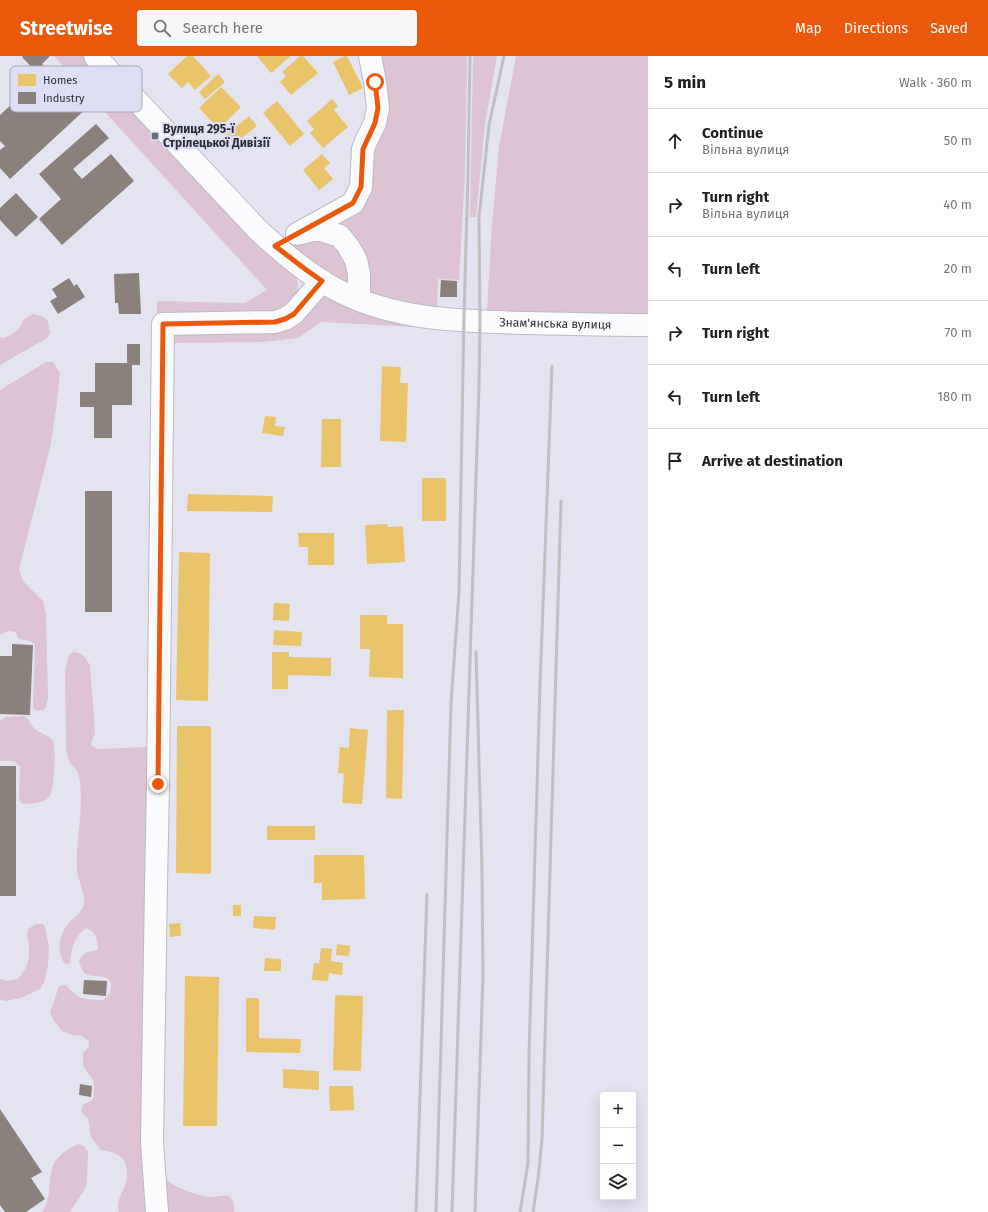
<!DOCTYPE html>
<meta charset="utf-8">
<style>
body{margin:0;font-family:"Fira Sans",sans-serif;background:#f6f6f6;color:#202124}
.controls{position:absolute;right:12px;bottom:12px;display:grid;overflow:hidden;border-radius:4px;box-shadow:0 4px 16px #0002}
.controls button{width:36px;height:36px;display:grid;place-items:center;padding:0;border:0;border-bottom:1px solid #e0e0e0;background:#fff;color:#202124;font:20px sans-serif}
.stop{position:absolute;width:12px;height:12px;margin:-9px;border:3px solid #ea580c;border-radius:50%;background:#fff}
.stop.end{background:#ea580c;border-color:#fff;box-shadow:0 1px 4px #0008}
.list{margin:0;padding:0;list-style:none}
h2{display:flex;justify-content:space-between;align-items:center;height:52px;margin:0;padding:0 16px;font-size:17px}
h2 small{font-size:13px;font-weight:400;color:#757577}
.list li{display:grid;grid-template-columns:26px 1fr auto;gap:12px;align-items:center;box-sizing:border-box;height:64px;padding:0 16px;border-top:1px solid #e0e0e0}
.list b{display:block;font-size:15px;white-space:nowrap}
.list p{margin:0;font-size:13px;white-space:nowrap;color:#757577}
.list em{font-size:13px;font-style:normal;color:#757577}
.icon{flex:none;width:22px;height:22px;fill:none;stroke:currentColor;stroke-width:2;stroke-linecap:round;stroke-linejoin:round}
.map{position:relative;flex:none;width:648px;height:1156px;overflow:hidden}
header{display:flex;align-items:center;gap:24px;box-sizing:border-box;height:56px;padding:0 20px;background:#ea580c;color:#fff}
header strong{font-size:19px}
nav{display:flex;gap:22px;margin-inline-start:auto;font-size:14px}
.search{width:280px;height:36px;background:#f6f6f6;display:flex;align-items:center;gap:10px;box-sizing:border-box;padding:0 14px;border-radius:4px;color:#757577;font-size:15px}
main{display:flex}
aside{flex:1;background:#fff}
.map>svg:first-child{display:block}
.green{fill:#ddc3d3}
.homes{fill:#e9c46a}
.industry{fill:#8a817c}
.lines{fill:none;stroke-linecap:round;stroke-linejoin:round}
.minor-casing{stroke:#babbc4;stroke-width:24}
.minor{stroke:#fbfbfd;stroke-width:22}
.rail{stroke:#c0c0c3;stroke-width:3}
.route{stroke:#ea580c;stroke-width:5}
.poi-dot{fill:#6b6c76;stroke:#dedff5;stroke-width:1.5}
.labels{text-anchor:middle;stroke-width:4;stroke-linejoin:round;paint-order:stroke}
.poi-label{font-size:12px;font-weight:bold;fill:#2b2c34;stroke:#dedff5;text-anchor:start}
.street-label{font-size:12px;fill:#2b2c34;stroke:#dedff5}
.key{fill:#dedff5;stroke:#a8a9bb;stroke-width:1}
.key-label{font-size:11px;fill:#2b2c34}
</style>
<header>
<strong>Streetwise</strong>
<div class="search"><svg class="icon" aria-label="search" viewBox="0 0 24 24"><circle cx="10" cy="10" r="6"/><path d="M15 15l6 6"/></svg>Search here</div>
<nav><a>Map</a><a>Directions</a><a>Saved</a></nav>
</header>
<main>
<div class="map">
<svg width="648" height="1156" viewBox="0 0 648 1156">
<rect width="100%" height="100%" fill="#e3e4f0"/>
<g class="green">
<polygon points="54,0 87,0 297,220 298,242 275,259 157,259 157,245 245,247 267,234"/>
<polygon points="374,0 467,0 465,118 459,224 438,223 437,252 379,242 344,227 296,195 294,190 295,185 357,150"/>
<polygon points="473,0 497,0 485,68 476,161 470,161"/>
<polygon points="516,0 648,0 648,261 487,254 492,169 499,91"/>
<polygon points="332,240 456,273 321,266 298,282 263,286 168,287 174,276 275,271 321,242"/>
<polygon points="33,258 42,260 48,265 50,277 47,282 0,309 0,281 4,282 14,277 20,271 24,263"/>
<path d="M 46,306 L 53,306 L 60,317 L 56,354 L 50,392 L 19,513 L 23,525 L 43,545 L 46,559 L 48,642 L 46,651 L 43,654 L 37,655 L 33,652 L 33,648 L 35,589 C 29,583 26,585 19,583 L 15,576 L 8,575 L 0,579 L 0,334 Z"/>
<path d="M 74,596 C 83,597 85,601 90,609 L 95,677 L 91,687 L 92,690 L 98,693 L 148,691 L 151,928 L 164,1122 C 173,1131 198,1140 210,1141 C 216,1141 222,1139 229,1140 C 233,1145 236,1149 234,1156 L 119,1156 C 115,1147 123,1135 126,1127 C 127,1123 127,1121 127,1117 C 127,1100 116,1096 101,1094 L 91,1081 L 88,1062 L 81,1056 L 83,1048 L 90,1046 L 94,1041 L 94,1030 L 93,1024 L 83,1010 L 83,997 L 89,991 L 89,985 L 82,980 L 72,979 L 62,975 L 54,965 L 50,957 L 59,930 L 66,929 C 69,932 74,938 77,940 C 83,944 96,944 103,944 C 108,940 110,938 111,932 C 113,916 94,923 86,918 C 82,916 80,909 79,905 C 85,893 88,898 98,893 C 98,884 96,875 86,872 C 73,882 72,892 70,907 L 65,908 C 56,897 59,879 68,868 C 74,860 82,858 84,847 C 85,836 78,825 77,814 C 75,783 85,751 79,720 C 78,714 74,712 71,708 C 67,702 67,697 66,690 L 65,615 L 69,598 Z"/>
<path d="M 24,660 C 30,664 30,668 34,672 C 39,677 47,678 52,684 C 57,691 54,732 50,740 C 45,748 31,747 23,748 L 21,747 L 19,742 L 20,711 C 14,703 9,705 0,705 L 0,665 L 6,661 Z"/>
<path d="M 36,868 L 43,868 L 45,871 L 49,892 L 48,909 L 45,924 L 40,933 L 21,942 L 5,945 L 0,943 L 0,923 L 6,925 L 18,923 C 25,915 29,908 29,896 C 30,888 26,881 28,873 Z"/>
<path d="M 78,1088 L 84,1090 L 88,1096 L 87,1127 L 83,1136 L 70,1156 L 42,1156 C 47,1150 48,1143 49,1135 C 51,1109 53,1100 78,1088 Z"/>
</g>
<g class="homes">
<polygon points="187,0 193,0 211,20 195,34 188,26 182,32 168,18"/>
<polygon points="257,0 291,0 271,17"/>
<polygon points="300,0 303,0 318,17 291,39 280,26 286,20 282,16"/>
<polygon points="345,0 347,0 363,32 349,39 333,6"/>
<polygon points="218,18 225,26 205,43 199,36"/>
<polygon points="221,31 241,51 219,73 199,52"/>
<polygon points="332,43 338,50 334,54 348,71 323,92 310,77 314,73 307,65"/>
<polygon points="277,45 304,78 290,90 263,57"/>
<polygon points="249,60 257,70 234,88 226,79"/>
<polygon points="322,98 330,107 324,112 333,123 319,134 303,114"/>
<polygon points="382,310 401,311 400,327 408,327 406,386 380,385"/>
<polygon points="265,360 276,361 275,370 285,371 283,380 262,377"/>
<polygon points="322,363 341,363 341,411 321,411"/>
<rect x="422" y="422" width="24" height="43"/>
<polygon points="188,438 273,440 272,456 187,455"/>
<polygon points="387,468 388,471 403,470 405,506 367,508 365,469"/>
<polygon points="298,477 334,477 334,509 308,509 308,491 299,491"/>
<polygon points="179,496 210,497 208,645 176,644"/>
<polygon points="274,547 290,548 289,565 273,564"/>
<polygon points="360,559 387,559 387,568 403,568 403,622 369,621 370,593 360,593"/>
<polygon points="274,574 302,576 301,590 273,589"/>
<polygon points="272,596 289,596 289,601 331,602 331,620 288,619 288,633 272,633"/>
<polygon points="387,654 404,654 402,743 386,742"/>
<polygon points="177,670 211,670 211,818 176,817"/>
<polygon points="350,672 368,674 362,748 342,747 344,718 338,717 340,691 349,692"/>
<rect x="267" y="770" width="48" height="14"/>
<polygon points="314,799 364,799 365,843 322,844 322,827 314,827"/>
<rect x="233" y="849" width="8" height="11"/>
<polygon points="254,860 276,861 275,874 253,872"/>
<polygon points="180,867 181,880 170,881 169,868"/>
<polygon points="337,888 350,890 349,900 336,899"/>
<polygon points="321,892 332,893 331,905 343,907 342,919 329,917 328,925 312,924 314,907 319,908"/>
<polygon points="265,902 281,903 281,915 264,915"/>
<polygon points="185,920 219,921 217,1070 183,1070"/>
<polygon points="335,939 363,940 361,1015 333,1014"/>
<polygon points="246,942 259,942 259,982 301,983 300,997 246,996"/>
<polygon points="283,1013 319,1015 319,1034 283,1032"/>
<polygon points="329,1030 353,1030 354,1054 330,1055"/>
</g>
<g class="industry">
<polygon points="23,0 50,0 42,8 52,19 36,35 43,42 52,33 69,52 81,41 89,50 10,123 0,112 0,94 5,90 0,85 0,59 12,48 16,53 29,41 11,22 24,11 29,17 33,13 22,1"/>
<polygon points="96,68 109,82 73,113 82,123 111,98 134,125 62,189 39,163 61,143 39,118"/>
<polygon points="16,137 38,161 16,181 0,164 0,152"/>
<polygon points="139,217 141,258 119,258 118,247 115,247 114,218"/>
<polygon points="69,222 74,230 77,228 85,241 58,258 50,245 57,241 52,233"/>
<polygon points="441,224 457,225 457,241 440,241"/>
<polygon points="127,288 140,288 140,309 132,309 132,349 112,349 112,382 94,382 94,351 80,351 80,336 95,336 95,307 127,307"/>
<rect x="85" y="435" width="27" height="121"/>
<polygon points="12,588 33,589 30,659 0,658 0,600 12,600"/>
<rect x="0" y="710" width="16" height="130"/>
<polygon points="84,924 107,925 106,940 83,938"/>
<polygon points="80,1028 92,1030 91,1041 79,1039"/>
<polygon points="0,1053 42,1116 31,1122 45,1143 26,1156 5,1156 0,1149"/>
</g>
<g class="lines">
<g class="minor-casing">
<g id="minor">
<path id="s1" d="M 95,0 L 257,173 C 282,196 308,219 339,235 C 398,265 462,265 526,267 C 567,268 607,269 648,269"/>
<polyline points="301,177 313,174 321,174 340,180 348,190 356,204 359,218 359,243"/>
<polyline points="297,178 353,147 361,131 363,93 367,83 375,67 378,52 375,26 370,0"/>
<polyline points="157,1156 152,1086 156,829 158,728 163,268 275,266 285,263 294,257 322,225"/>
</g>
</g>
<use href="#minor" class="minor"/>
<g class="rail">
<polyline points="416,1156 427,838"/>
<polyline points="436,1156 451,647 459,536 464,260 468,119 470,0"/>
<polyline points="452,1156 479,330 480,266 479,161 489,69 504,0"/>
<polyline points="475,1156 483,920 482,814 476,596"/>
<polyline points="520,1156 528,1107 529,999 540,629 552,310"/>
<polyline points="533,1156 538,1123 542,1083 561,445"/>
</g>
</g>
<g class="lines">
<polyline class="route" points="158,728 163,268 275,266 285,263 294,258 322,225 305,213 275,190 353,147 361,131 363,93 375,67 378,52 375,26"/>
</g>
<rect class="poi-dot" x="151" y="76" width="8" height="8" rx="2"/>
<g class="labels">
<g class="poi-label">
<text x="163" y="77">Вулиця 295-ї<tspan x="163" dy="14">Стрілецької Дивізії</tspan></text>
</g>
<g class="street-label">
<text dy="4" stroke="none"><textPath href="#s1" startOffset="561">Знам'янська вулиця</textPath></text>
</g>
</g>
<rect x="10" y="10" width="132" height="46" rx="6" class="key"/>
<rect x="18" y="18" width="18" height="12" fill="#e9c46a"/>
<rect x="18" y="36" width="18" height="12" fill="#8a817c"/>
<g class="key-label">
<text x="43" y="28">Homes</text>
<text x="43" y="46">Industry</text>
</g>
</svg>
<div class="controls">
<button>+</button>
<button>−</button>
<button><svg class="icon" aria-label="layers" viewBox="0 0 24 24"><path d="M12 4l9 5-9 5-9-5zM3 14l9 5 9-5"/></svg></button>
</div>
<div class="stop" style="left:375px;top:26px"></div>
<div class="stop end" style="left:158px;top:728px"></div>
</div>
<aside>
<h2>5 min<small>Walk · 360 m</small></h2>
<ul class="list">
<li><svg class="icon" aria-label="ahead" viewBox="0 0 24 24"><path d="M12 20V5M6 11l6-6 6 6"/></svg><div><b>Continue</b><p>Вільна вулиця</p></div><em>50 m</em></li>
<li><svg class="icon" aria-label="right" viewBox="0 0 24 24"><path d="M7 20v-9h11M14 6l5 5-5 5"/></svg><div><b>Turn right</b><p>Вільна вулиця</p></div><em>40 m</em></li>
<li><svg class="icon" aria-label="left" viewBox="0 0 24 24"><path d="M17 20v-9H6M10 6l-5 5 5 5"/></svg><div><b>Turn left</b></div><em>20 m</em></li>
<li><svg class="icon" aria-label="right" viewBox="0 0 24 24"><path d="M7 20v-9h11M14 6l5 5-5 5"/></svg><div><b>Turn right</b></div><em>70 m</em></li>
<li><svg class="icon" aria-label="left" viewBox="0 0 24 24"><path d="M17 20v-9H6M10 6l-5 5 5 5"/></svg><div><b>Turn left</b></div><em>180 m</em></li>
<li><svg class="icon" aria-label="arrive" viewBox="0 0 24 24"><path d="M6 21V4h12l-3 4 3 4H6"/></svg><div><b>Arrive at destination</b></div></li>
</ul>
</aside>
</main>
